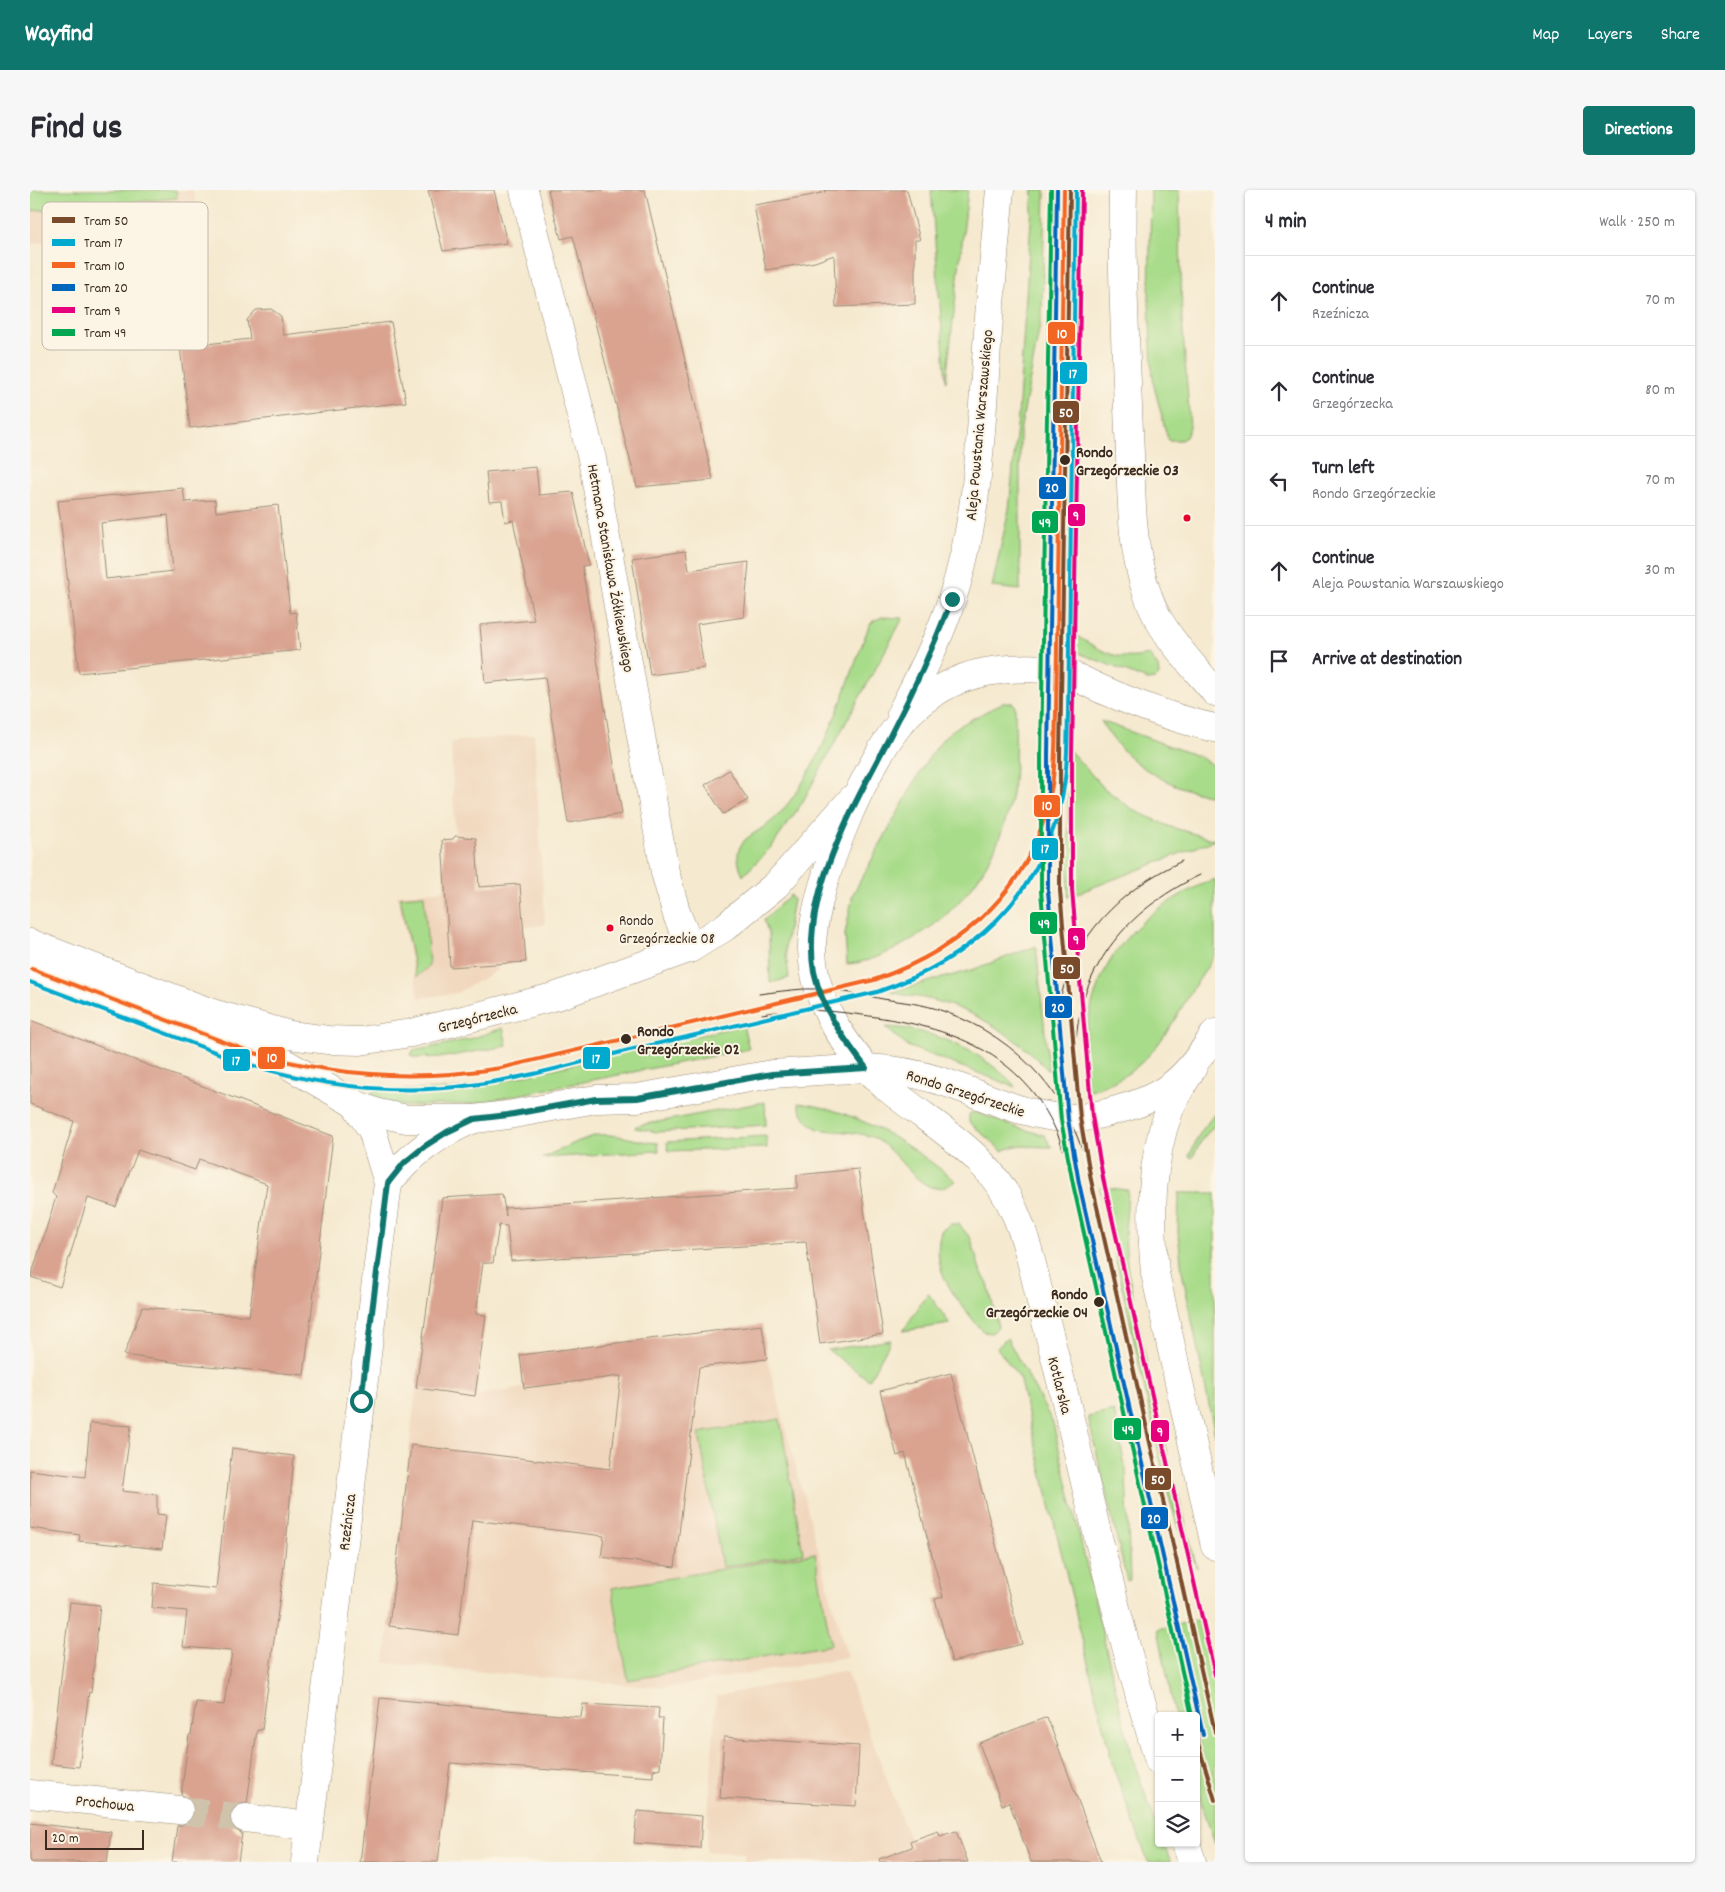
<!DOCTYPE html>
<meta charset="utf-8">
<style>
body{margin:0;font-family:Dekko,sans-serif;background:#f7f7f7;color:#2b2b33}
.controls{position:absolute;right:15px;bottom:15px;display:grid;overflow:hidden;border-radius:5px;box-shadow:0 1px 4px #0004}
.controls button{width:45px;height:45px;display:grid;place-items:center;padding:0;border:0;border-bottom:1px solid #e1e1e2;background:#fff;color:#2b2b33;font:25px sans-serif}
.scale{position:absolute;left:15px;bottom:12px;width:99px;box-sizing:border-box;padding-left:5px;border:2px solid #3b2a1e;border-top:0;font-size:14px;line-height:18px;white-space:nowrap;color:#3b2a1e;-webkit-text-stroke:4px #fcf5e5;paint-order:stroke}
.stop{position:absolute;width:15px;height:15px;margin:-11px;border:4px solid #0f766e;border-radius:50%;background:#fff}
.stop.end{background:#0f766e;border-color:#fff;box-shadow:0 1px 5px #0008}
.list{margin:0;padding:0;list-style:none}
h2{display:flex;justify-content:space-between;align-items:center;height:65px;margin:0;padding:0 20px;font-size:21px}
h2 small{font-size:16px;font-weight:400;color:#7c7c81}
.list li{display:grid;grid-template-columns:32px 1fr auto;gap:15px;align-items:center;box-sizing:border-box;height:90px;padding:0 20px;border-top:1px solid #e1e1e2}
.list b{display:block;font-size:19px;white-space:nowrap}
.list p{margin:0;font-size:16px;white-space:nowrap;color:#7c7c81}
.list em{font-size:16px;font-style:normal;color:#7c7c81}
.icon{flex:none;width:28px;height:28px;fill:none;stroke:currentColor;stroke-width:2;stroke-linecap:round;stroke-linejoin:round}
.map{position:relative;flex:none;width:1185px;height:1672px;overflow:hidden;border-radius:5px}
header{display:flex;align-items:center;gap:30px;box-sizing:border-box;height:70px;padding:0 25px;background:#0f766e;color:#fff}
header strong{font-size:24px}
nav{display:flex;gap:28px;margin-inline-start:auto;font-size:18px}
.intro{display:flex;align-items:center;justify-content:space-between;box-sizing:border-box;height:120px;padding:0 30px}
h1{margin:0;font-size:35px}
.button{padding:12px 22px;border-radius:5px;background:#0f766e;color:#fff;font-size:18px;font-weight:700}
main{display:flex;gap:30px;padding:0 30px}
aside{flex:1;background:#fff;border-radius:5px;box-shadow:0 1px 4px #0004}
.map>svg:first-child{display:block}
.built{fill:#f0d6bc}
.green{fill:#a9dc8a;stroke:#728354}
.building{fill:#d9a390;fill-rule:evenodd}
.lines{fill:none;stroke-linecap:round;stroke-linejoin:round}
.minor-tunnel{stroke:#d0c3ac;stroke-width:28;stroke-dasharray:28 14;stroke-linecap:butt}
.minor-casing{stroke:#988a76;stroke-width:29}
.tertiary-casing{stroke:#988a76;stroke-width:29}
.primary-casing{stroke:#988a76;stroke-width:29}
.minor{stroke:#fff;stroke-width:28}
.tertiary{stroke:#fff;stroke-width:28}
.primary{stroke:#fff;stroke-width:28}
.tram{stroke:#3b2a1e;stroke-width:1}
.tram-1-casing{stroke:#fcf5e5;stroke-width:8}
.tram-2-casing{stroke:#fcf5e5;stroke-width:8}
.tram-3-casing{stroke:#fcf5e5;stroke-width:8}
.tram-4-casing{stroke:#fcf5e5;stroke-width:8}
.tram-5-casing{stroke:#fcf5e5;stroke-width:8}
.tram-6-casing{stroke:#fcf5e5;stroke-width:8}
.tram-1{stroke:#7a4b2a;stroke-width:4}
.tram-2{stroke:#00a9ce;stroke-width:4}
.tram-3{stroke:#f26522;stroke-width:4}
.tram-4{stroke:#0065bd;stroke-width:4}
.tram-5{stroke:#e5007d;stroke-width:4}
.tram-6{stroke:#00a651;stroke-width:4}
.route{stroke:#0f766e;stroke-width:6}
.stop-dot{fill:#3b2a1e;stroke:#fcf5e5;stroke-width:2}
.bus-dot{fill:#e4002b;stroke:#fcf5e5;stroke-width:2}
.labels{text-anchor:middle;stroke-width:4;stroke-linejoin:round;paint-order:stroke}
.bus-label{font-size:15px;fill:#3b2a1e;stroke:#fcf5e5;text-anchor:start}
.street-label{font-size:16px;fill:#3b2a1e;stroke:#fcf5e5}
.stop-label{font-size:16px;font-weight:bold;fill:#3b2a1e;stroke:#fcf5e5;text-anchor:start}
.key{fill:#fcf5e5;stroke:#c2b8a9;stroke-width:1}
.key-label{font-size:14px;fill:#3b2a1e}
.line-badge{stroke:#fcf5e5;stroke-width:2}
.badge-label{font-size:14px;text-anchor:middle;font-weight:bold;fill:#fff}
</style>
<header>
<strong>Wayfind</strong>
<nav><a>Map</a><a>Layers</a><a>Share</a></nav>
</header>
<div class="intro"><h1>Find us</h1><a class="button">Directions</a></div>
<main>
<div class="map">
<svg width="1185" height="1672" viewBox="0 0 1185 1672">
<rect width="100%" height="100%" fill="#fcf5e5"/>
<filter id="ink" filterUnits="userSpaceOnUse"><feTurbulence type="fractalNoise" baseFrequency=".02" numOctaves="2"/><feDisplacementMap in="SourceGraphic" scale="10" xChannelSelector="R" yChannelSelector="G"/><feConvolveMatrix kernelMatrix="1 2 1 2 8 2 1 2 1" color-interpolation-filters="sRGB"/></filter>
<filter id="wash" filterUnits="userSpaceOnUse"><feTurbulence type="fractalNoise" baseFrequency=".0096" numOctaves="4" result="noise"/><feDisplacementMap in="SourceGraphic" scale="20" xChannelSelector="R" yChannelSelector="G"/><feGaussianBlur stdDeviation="1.12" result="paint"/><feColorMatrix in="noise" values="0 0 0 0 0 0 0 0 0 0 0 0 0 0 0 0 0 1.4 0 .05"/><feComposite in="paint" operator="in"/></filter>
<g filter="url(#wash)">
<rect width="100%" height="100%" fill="#f5e9cf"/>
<g class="built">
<polygon points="0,0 163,0 170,29 0,54"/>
<polygon points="504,544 515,735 493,737 468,773 468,780 427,803 389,808 367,705 415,700 412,650 423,649 425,646 421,552"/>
<polygon points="737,1169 817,1467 634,1498 355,1473 386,1198 445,1206 494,1198"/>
<polygon points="816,1481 888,1672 714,1672 714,1664 676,1661 686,1506"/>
</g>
<g class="green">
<polygon points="0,0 146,0 147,8 0,21"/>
<polygon points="901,0 938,0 916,192"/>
<polygon points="1003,0 1015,0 1012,124 990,242 990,400 962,397 979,319 988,227"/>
<polygon points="1121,0 1149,0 1152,129 1160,237 1156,247 1151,250 1138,250 1124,196 1122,178 1119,110"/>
<path d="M 852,427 L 873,428 L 772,613 L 743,655 L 713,686 C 695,644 729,649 752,621 C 796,569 815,498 839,436 L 843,431 Z"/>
<path d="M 1041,443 C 1071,459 1084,473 1119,465 L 1128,477 L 1129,485 L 1125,489 L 1117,490 L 1044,461 Z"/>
<path d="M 972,513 L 983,513 L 985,516 C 985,545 987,576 982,604 C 971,664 937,717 884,748 C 865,760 840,773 817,774 L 815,744 L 823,704 L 894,575 L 914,547 L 927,537 Z"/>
<path d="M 1071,531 L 1170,567 L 1185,577 L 1185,606 C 1139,599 1094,573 1071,531 Z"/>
<polygon points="1039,560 1075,599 1105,621 1141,637 1185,650 1038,707"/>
<path d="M 1185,689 C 1185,705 1185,748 1185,761 C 1181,774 1169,789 1162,800 C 1134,848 1114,888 1056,901 C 1047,798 1087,727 1185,689 Z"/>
<polygon points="394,705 399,776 386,787 370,707"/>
<polygon points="760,705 763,710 755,756 759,788 740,793 739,745 734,730"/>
<path d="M 1006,756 L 1019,881 C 985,846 949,822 902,810 C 888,806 874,806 860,802 L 942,780 Z"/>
<polygon points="713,835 719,859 442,914 377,916 348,913 340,906 344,900 422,899 452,895"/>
<path d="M 855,837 C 895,838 938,855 969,881 C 975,886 982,891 985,897 L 877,856 Z"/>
<polygon points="473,838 477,856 415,867 385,868 381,865 383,861 440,849"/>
<polygon points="735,912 736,935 627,942 605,938 606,936"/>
<path d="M 768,913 C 828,920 879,954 926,991 C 920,994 915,998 908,998 C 886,999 864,956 842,947 C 825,941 805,942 788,939 C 777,933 772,925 768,913 Z"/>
<polygon points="942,923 949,923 985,937 1014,945 1022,957 986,956 972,961 939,932 939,924"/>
<polygon points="1185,923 1185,935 1173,948 1162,968 1159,966 1170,943"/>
<path d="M 567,945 C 588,943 608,952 628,953 L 629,961 L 512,968 L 549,951 Z"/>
<polygon points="736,946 737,958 638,961 637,952"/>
<polygon points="1070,997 1098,1000 1095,1044 1097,1076 1126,1221 1167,1378 1146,1330 1138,1303"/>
<polygon points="1149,1003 1185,1003 1185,1245 1152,1081 1148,1042"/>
<path d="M 921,1034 L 929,1034 L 941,1049 L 950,1080 L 958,1094 L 968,1137 L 962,1143 L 954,1142 L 948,1136 C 925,1106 900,1082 911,1041 Z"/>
<polygon points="898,1103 920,1134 873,1141"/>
<polygon points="977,1148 1023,1233 1101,1564 1129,1643 1129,1653 1133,1653 1141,1672 1118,1672 1083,1577 989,1187 967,1158"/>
<polygon points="861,1150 839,1190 798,1160"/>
<polygon points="1084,1221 1096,1281 1100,1390 1097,1391 1058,1227"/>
<polygon points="750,1229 773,1363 692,1377 669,1243"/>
<polygon points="785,1363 801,1455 598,1490 582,1398"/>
<polygon points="1168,1430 1185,1490 1185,1654 1166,1596 1166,1526 1145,1526 1128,1439"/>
</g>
<g id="blocks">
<g class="building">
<polygon points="398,0 464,0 477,53 413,61"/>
<polygon points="518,0 615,0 683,290 607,297 543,46 531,49"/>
<polygon points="795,0 877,0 890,50 885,50 885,114 806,117 804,65 785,72 736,80 724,15 778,6 795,2"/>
<polygon points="241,119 251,126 253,145 361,132 376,212 160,238 150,157 220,149 217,130 226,120"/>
<polygon points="506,277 509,305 543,302 559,375 552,376 592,624 538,633 515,487 455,493 450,435 504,430 483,330 475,332 472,311 459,312 456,282"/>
<path d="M 153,298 L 155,312 L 185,310 L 186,322 L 248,315 L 260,423 L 266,422 L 270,460 L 49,483 L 28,311 ZM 138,325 L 143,381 L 76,389 L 71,333 Z"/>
<polygon points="656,360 659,380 719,372 714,427 667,434 674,478 620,485 602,368"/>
<polygon points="699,580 718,610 693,624 675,595"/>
<polygon points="425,646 446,648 449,697 490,694 496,772 420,777 412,650 423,649"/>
<polygon points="0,830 303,946 274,1185 156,1174 94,1165 112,1117 219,1126 237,994 169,969 165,980 108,960 86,1017 58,1008 30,1097 1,1087 26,1007 22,1003 44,931 0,914"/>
<polygon points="828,979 853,1144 790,1154 776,1052 481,1071 477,1036 469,1035 463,1073 453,1073 446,1124 456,1125 445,1206 386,1198 412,1008 472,1004 476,1026 475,1018 767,998 767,985"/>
<polygon points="732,1135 737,1169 669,1177 645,1377 571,1367 574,1346 442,1330 428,1445 359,1436 381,1255 580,1279 591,1186 494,1198 490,1165"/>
<polygon points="921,1183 992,1454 922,1472 905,1409 913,1407 875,1263 867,1266 850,1201"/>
<polygon points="60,1233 101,1236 92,1301 127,1305 127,1324 136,1325 132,1359 49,1351 50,1345 0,1338 0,1280 55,1287"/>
<polygon points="202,1258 264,1266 254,1376 232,1540 227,1540 217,1613 208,1614 202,1619 200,1626 201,1634 205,1640 212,1643 208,1672 142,1672 147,1636 156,1634 161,1630 164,1622 163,1613 159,1608 151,1605 159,1545 161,1545 166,1512 194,1515 202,1461 153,1457 157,1421 122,1418 124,1393 186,1399"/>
<polygon points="40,1412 70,1415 61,1503 59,1502 49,1577 21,1574"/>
<polygon points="350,1508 551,1527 553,1514 629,1518 628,1528 633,1528 630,1578 623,1580 623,1587 420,1573 408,1672 330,1672"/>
<polygon points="1017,1527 1071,1672 1001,1672 979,1612 972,1615 949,1553"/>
<polygon points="694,1547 829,1556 826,1616 690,1608"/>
<polygon points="607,1621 672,1626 670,1658 604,1653"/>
<polygon points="0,1633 81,1642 77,1672 0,1672"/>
<polygon points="908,1641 910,1646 926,1641 938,1672 850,1672 849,1669 882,1657 880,1651"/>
</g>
</g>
</g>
<g filter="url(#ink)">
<use href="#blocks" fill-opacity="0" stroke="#988a76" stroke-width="1"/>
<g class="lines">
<polyline class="minor-tunnel" points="149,1620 215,1628"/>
<g class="minor-casing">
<g id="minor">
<polyline points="494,0 562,269 635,682 647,725 661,758"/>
<path d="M 358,993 C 381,964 409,943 444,929"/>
<polyline points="0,1604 149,1620"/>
<polyline points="215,1628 279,1636"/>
<polyline points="275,1672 358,993 342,940 325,914"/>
</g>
</g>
<g class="tertiary-casing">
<g id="tertiary">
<polyline points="0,753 182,823 260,845 298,850 330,851 381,843 527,806 661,758 695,737 746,695 823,608"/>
<polyline points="0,778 200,854 248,869 325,914 348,923 377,929 444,929 478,925 566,909 607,908 742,884 836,878"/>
</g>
</g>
<g class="primary-casing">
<g id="primary">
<path d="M 1093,0 C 1091,81 1096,161 1099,242 C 1102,296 1099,355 1118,406 C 1130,442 1161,473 1185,502"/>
<path d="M 871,523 C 890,486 909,449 922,409 C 946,337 950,260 955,185 C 959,123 964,62 970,0"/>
<path d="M 1163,877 C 1155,891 1145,905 1139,921 C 1120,972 1120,1029 1125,1083 L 1185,1356"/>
<path d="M 836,878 C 862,879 886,883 911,891 C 952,904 994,927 1038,928 C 1056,929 1074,924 1090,919 C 1139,906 1159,885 1185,843"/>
<path d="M 1129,1571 C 1094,1458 1067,1344 1040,1229 C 1031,1190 1021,1151 1011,1112 C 1004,1083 998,1053 986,1025 C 961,963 902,936 854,895 C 835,879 819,858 806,837 C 792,814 783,786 782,759 C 782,697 838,562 882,520 C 907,497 937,483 970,480 C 987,478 1005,477 1022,480 C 1042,483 1060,495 1078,502 C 1113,517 1148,530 1185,538"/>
<polyline points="1156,1653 1162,1672"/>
</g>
</g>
<use href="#minor" class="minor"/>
<use href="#tertiary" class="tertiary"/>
<use href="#primary" class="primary"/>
<g class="tram">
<path d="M 729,804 C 744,802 759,800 774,799 C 800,798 827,804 853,809 C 873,812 894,814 913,821 C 991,849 1043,909 1061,990"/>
<path d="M 732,824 C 771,817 807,821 846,827 C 928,839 997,867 1030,950 C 1034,962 1037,974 1041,986"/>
<path d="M 1026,877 C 1026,857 1025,837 1029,816 C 1041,748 1091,699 1152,671"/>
<path d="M 1046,891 C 1046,875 1045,858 1047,841 C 1056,767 1105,716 1170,685"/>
</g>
<g class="tram-1-casing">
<g id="tram-1">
<polyline points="1040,0 1030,565 1030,701 1050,928 1061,990 1185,1542"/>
<polyline points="1166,1547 1185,1610"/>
</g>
</g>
<g class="tram-2-casing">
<path id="tram-2" d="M 0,792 L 214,873 C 288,896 364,906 442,895 C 498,888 553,871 608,858 C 688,840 768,821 847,802 C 941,770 1011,707 1032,607 C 1038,579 1037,551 1038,523 L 1046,0"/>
</g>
<g class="tram-3-casing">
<path id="tram-3" d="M 2,779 L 218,861 C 302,887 384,892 471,878 L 844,790 C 936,758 1006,695 1022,595 C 1026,571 1025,547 1026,523 L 1034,0"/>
</g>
<g class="tram-4-casing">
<polyline id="tram-4" points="1027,0 1018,565 1018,701 1038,929 1049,993 1173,1545"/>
</g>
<g class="tram-5-casing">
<polyline id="tram-5" points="1052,0 1042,565 1042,700 1062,926 1073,988 1185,1485"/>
</g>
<g class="tram-6-casing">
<polyline id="tram-6" points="1021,0 1011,565 1011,701 1031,930 1043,994 1162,1526"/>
</g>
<use href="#tram-1" class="tram-1"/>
<use href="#tram-2" class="tram-2"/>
<use href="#tram-3" class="tram-3"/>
<use href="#tram-4" class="tram-4"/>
<use href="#tram-5" class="tram-5"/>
<use href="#tram-6" class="tram-6"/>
</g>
</g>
<g class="lines" filter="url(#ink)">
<path class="route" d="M 331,1211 L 358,993 L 374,973 L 395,956 L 417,942 L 444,929 L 478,925 L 566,909 L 607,908 L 742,884 L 836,878 C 813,848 792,819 784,782 C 770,704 827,611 861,544 C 884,500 904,455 922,409"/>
</g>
<g class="stop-dot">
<circle cx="1035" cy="270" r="6"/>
<circle cx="596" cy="849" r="6"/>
<circle cx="1069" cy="1112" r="6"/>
</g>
<g class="bus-dot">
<circle cx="1157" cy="328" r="4.5"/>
<circle cx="580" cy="738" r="4.5"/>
</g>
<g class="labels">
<g class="bus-label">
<text x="589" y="735">Rondo<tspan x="589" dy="18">Grzegórzeckie 08</tspan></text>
</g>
<g class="street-label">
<text transform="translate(948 235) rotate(-85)" y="6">Aleja Powstania Warszawskiego</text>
<text transform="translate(582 378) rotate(80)" y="6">Hetmana Stanisława Żółkiewskiego</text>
<text transform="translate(447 827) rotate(-14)" y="6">Grzegórzecka</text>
<text transform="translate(936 902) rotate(18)" y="6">Rondo Grzegórzeckie</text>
<text transform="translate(1031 1195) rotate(76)" y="6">Kotlarska</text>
<text transform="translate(316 1332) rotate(-83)" y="6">Rzeźnicza</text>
<text transform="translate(75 1612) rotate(6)" y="6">Prochowa</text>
</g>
<g class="stop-label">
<text x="1046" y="267">Rondo<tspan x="1046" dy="18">Grzegórzeckie 03</tspan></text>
<text x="607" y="846">Rondo<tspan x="607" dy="18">Grzegórzeckie 02</tspan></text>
<text x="1058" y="1109" text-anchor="end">Rondo<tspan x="1058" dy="18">Grzegórzeckie 04</tspan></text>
</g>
</g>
<rect x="12" y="12" width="166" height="148" rx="8" class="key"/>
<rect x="22" y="27" width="23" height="6" fill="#7a4b2a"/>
<rect x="22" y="49" width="23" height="7" fill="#00a9ce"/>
<rect x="22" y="72" width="23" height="6" fill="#f26522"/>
<rect x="22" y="94" width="23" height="7" fill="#0065bd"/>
<rect x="22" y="117" width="23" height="6" fill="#e5007d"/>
<rect x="22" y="139" width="23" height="7" fill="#00a651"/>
<g class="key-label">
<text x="54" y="35">Tram 50</text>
<text x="54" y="57">Tram 17</text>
<text x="54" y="80">Tram 10</text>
<text x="54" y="102">Tram 20</text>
<text x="54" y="125">Tram 9</text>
<text x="54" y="147">Tram 49</text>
</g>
<g class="line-badge">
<rect x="1017" y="131" width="29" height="24" rx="5" fill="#f26522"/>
<rect x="1029" y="171" width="29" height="24" rx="5" fill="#00a9ce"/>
<rect x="1022" y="210" width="28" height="24" rx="5" fill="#7a4b2a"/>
<rect x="1008" y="286" width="29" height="24" rx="5" fill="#0065bd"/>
<rect x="1037" y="313" width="19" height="24" rx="5" fill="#e5007d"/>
<rect x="1001" y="320" width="28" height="24" rx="5" fill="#00a651"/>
<rect x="1003" y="604" width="28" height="24" rx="5" fill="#f26522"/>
<rect x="1001" y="647" width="28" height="24" rx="5" fill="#00a9ce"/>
<rect x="999" y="721" width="29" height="24" rx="5" fill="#00a651"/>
<rect x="1037" y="737" width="19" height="24" rx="5" fill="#e5007d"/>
<rect x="1022" y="766" width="29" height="24" rx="5" fill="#7a4b2a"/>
<rect x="1014" y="805" width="29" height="24" rx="5" fill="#0065bd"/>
<rect x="227" y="856" width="29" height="24" rx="5" fill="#f26522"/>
<rect x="552" y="856" width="29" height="24" rx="5" fill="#00a9ce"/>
<rect x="192" y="858" width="29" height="24" rx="5" fill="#00a9ce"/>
<rect x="1083" y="1227" width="29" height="24" rx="5" fill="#00a651"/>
<rect x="1120" y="1229" width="20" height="24" rx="5" fill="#e5007d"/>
<rect x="1114" y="1277" width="28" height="24" rx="5" fill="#7a4b2a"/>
<rect x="1110" y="1316" width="29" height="24" rx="5" fill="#0065bd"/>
</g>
<g class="badge-label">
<text x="1032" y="148">10</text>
<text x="1043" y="188">17</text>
<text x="1036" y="227">50</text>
<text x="1022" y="302">20</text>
<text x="1046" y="330">9</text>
<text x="1015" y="337">49</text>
<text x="1017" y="620">10</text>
<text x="1015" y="663">17</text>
<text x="1014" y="738">49</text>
<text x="1046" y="754">9</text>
<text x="1037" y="783">50</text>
<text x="1028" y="822">20</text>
<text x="242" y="872">10</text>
<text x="566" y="873">17</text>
<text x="206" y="875">17</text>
<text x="1098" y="1244">49</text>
<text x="1130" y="1246">9</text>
<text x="1128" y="1294">50</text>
<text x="1124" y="1333">20</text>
</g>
</svg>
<div class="controls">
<button>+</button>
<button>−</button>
<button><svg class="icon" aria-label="layers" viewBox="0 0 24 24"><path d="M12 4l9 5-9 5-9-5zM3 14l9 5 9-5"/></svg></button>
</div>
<div class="scale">20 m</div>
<div class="stop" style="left:331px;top:1211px"></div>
<div class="stop end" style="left:922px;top:409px"></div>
</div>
<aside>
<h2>4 min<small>Walk · 250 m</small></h2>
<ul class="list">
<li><svg class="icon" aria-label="ahead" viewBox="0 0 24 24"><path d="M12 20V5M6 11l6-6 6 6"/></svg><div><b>Continue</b><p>Rzeźnicza</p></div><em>70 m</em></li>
<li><svg class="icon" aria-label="ahead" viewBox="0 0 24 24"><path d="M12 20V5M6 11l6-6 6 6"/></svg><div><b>Continue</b><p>Grzegórzecka</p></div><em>80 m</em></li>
<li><svg class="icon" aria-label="left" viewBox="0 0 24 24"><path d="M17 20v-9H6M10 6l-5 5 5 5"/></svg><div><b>Turn left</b><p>Rondo Grzegórzeckie</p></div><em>70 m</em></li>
<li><svg class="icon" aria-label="ahead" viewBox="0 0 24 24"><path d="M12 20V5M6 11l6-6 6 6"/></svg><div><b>Continue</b><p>Aleja Powstania Warszawskiego</p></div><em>30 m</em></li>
<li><svg class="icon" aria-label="arrive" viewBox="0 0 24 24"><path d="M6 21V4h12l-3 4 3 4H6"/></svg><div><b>Arrive at destination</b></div></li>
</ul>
</aside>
</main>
